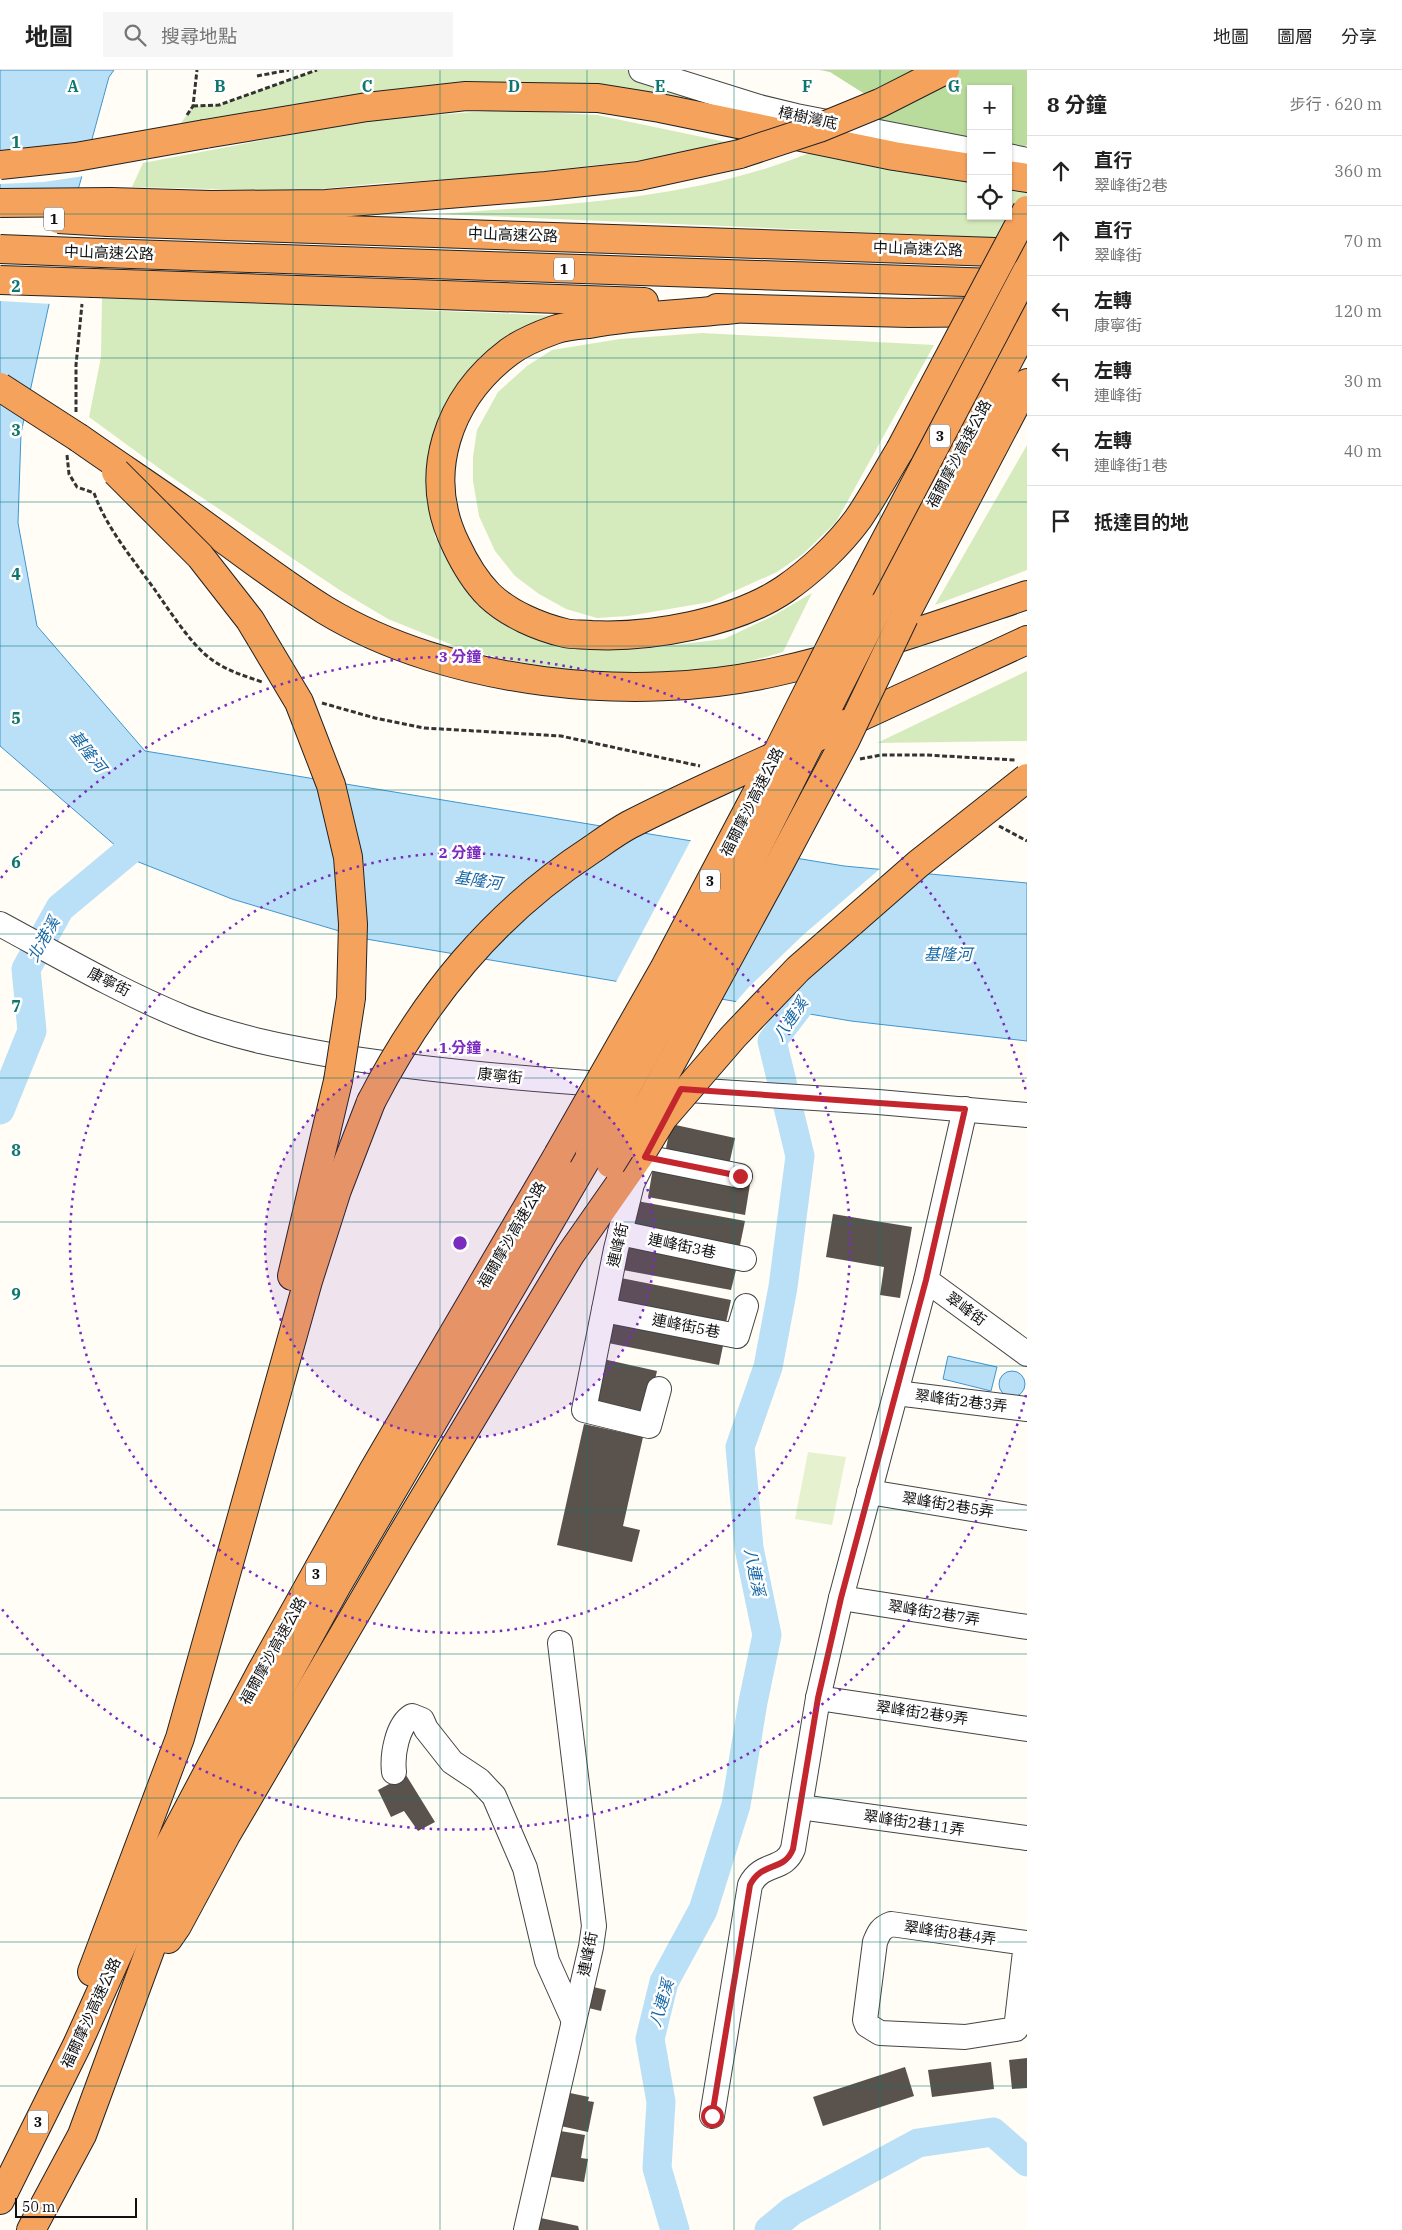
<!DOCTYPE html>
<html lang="zh-TW">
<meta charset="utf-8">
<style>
body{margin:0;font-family:"IBM Plex Serif","Noto Sans TC",serif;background:#f6f6f6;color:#222}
.controls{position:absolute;right:15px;top:15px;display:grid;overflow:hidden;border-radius:0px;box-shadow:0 1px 4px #0004}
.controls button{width:45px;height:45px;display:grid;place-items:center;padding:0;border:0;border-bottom:1px solid #e0e0e0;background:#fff;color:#222;font:25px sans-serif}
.scale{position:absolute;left:15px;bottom:12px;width:122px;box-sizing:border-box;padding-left:5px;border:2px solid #111;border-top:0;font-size:14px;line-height:18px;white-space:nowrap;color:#111;-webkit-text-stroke:4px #fff;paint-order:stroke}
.stop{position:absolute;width:15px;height:15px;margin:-11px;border:4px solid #c4262e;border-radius:50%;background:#fff}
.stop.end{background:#c4262e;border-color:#fff;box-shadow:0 1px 5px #0008}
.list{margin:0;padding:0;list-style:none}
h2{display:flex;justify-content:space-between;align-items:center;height:65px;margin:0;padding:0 20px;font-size:21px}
h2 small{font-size:16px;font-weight:400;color:#767676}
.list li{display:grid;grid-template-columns:32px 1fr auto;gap:15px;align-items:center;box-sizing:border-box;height:70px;padding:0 20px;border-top:1px solid #e0e0e0}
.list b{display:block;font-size:19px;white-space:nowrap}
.list p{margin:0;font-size:16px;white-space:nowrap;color:#767676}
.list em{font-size:16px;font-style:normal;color:#767676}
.icon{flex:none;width:28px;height:28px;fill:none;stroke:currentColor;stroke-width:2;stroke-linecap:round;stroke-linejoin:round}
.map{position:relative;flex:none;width:1027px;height:2160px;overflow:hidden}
header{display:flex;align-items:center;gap:30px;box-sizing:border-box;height:70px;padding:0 25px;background:#fff;border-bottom:1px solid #e0e0e0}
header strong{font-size:24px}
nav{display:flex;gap:28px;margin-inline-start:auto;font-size:18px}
.search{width:350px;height:45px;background:#f6f6f6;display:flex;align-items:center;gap:12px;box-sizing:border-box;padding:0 18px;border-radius:0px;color:#767676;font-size:19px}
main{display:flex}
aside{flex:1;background:#fff}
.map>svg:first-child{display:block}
.green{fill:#d5ebbd}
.forest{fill:#b9dc9c}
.pitch{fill:#e6f2cf}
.water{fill:#b9e0f7;stroke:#3f96cf}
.pier{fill:#fffdf5}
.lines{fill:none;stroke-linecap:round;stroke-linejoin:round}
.river{stroke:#b9e0f7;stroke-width:29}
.building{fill:#5a524d}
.minor-casing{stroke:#444;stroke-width:26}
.highway-casing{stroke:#222;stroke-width:30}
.path{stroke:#333;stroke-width:3;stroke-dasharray:5 2.5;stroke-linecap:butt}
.minor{stroke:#fff;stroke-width:24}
.highway{stroke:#f5a25d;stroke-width:28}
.highway-bridge-casing{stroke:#222;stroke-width:30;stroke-linecap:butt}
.highway-bridge{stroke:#f5a25d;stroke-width:28}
.route{stroke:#c4262e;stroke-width:6}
.grid{fill:none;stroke:#0f766e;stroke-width:1;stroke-opacity:0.55}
.ring{fill:none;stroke:#7b2cbf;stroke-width:2.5;stroke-dasharray:2.5 5}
.labels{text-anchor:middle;stroke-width:5;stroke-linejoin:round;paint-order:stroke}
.shield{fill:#fff;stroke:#585858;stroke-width:1}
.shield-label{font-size:14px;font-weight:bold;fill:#111}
.street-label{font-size:15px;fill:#111;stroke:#fff}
.water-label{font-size:16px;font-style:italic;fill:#1768a6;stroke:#fff}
.grid-label{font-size:16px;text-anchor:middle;font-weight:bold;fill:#0f766e;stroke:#fff;stroke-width:5;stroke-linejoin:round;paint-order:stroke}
.centre{fill:#7b2cbf;stroke:#fff;stroke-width:2.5}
.ring-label{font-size:15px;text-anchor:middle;font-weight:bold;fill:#7b2cbf;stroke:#fff;stroke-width:5;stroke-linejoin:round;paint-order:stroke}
</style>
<header>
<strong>地圖</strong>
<div class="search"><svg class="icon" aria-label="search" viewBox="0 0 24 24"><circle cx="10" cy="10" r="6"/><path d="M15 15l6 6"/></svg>搜尋地點</div>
<nav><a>地圖</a><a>圖層</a><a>分享</a></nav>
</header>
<main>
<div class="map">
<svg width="1027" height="2160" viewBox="0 0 1027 2160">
<rect width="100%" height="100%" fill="#fffdf5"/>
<g class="green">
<polygon points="317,0 641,0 759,37 547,26 205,64 181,53 193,36 219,35"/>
<polygon points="501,40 597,45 726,72 661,88 481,108 382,113 300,121 132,117 143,93 368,50"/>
<path d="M 819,79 L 971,110 L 971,146 L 1008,146 L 1008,116 L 1027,118 L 1027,169 L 440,144 C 568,134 699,130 819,79 Z"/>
<polygon points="102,227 563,246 518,260 493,278 466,303 443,341 431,426 435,467 451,495 529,561 587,580 643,579 724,569 771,547 812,523 783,582 733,596 688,603 630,605 548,599 465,580 388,549 341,521 167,404 89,347 101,287"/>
<polygon points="702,263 934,275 836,452 803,484 777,502 710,532 628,546 597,548 566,539 539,524 515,506 495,481 479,446 473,411 473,387 477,360 498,322 527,296 552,280 620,269"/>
<polygon points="1027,375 1027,500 935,535"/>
<polygon points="1027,601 1027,671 877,673"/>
</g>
<polygon class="forest" points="820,0 1027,0 1027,75 1008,86 1008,19 971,19 971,80 838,55 879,33 830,2"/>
<polygon class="pitch" points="808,1382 846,1387 832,1455 795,1449"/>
<g class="water">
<polygon points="0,0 114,0 109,7 58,193 21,363 18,453 37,556 145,681 844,796 1027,813 1027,971 851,951 366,869 232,829 131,789 0,676"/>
<polygon points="948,1286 997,1297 991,1321 943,1309"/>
<circle cx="1012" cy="1314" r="13"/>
</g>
<g class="pier">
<polygon points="91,82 84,106 44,112 0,114 0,91"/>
<polygon points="0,134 76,137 52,234 0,231"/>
<polygon points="692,768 780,783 699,928 615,914"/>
<polygon points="882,797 927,801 776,941 734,934 748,918 802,866"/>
</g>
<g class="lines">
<g class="river">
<polyline points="0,1040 32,961 26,899 60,838 150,763"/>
<polyline points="675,2160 657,2098 661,2032 650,1969 664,1912 703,1840 736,1735 753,1632 767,1565 749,1478 740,1377 768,1297 783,1217 800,1086 772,971 818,911"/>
<polyline points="769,2160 792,2141 918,2073 993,2062 1027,2092"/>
</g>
</g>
<g class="building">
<polygon points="671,1054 735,1068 729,1095 665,1083"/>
<polygon points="653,1098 750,1114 745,1145 648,1127"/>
<polygon points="637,1131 745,1151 739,1180 632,1159"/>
<polygon points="833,1144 912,1157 900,1228 880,1225 884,1197 826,1187"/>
<polygon points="628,1172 737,1196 731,1220 623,1200"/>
<polygon points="621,1208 731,1230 725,1257 615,1233"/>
<polygon points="614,1247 724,1271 719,1295 608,1273"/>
<polygon points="603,1289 657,1301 646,1349 592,1337"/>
<polygon points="584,1354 643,1367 623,1456 640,1460 632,1492 557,1475"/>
<polygon points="406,1705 435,1752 418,1761 404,1741 391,1747 378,1720"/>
<polygon points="585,1915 606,1920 601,1941 580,1936"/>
<polygon points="1027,1988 1027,2018 1012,2019 1009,1990"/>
<polygon points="991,1992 994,2019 932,2027 928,2000"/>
<polygon points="905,1997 914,2026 823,2056 813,2027"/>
<polygon points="570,2023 589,2027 588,2031 594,2032 588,2062 556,2055 561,2027 569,2028"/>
<polygon points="554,2060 585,2065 581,2088 588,2089 584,2112 546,2106"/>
<polygon points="536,2147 578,2156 579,2160 533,2160"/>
</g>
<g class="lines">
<g class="minor-casing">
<g id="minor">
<polyline points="641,0 759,37 796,46 971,80"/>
<polyline points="1008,86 1027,90"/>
<path d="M 0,854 C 61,887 121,922 185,948 C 235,968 290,978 342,987 C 433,1001 525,1009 616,1015"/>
<polyline points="672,1019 878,1032 1027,1045"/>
<polyline points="965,1039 926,1210 1027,1284"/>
<polyline points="645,1087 740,1106"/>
<polyline points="642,1094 632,1114 616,1179 584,1340 649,1356 659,1319"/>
<polyline points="620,1163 744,1189"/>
<polyline points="604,1240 737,1266 746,1236"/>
<polyline points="896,1323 1027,1339"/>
<polyline points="869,1422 1027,1448"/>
<polyline points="841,1528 1027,1557"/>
<polyline points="818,1628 1027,1659"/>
<path d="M 394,1702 C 392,1685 397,1655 412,1646 L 422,1650 L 426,1659 L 452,1692 L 479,1710 L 494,1726 L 525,1798 L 547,1891 L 573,1949"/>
<polyline points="800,1737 1027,1768"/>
<path d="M 1026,1873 L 1016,1959 L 965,1967 L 880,1963 L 867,1955 L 865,1950 L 875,1872 C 879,1862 881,1858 891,1854 L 1026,1873 L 1027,1874"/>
<path d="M 712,2046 L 750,1815 C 762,1791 784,1802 793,1779 L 818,1628 L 841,1528 L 926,1210"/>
<polyline points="526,2160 591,1877 594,1856 560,1573"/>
</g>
</g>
<g class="highway-casing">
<g id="highway">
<polyline points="205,64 367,37 466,26 598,28 660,38 894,86 971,98"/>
<polyline points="1008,105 1027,108"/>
<polyline points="111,132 211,135 326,134 546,116 639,106 740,84"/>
<polyline points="108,152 1027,183"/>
<polyline points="102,183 1027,214"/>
<polyline points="94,213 644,232"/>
<polyline points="717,238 909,243 1027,242"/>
<path d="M 735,239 C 686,244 637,245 589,254 C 578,255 565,256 554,260 C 540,265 521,273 509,282 C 448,328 421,404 456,475 C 464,492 475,511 489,525 C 509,544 539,557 565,563 C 573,565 582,564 591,565 C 650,568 735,553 785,519 C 811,501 839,475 858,449 C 873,427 886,403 900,380"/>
<path d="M 79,368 C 113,392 148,415 182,439 C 229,472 275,509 325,540 C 449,615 635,634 775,602 C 861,583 944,553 1027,525"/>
<polyline points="878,538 1027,255"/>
<polyline points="904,547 1027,313"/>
<polyline points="845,654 1027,570"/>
<polyline points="292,1206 338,1011"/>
<polyline points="168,1869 177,1856 226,1765 400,1468 570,1185 644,1079"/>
<polyline points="92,1902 180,1668 308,1211 337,1120 371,1032"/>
<polyline points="0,2130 77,1975 155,1802 261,1602 373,1401 558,1085"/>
<polyline points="31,2160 82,2065 164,1842 250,1673 336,1517 590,1083"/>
</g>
</g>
<g class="path">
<polyline points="257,6 289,0"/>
<polyline points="193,36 219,35 317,0"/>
<polyline points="187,45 193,36 197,0"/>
<polyline points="76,342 76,295 82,234"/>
<path d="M 67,385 L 69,404 L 77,417 L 94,423 C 107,459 133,489 155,520 C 169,540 189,571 207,586 C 224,600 242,605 262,612"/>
<polyline points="322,633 375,648 424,658 561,666 700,696"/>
<polyline points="860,689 881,685 926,685 1016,690"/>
<polyline points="999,756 1027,771"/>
</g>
<use href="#minor" class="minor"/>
<use href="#highway" class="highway"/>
<g class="highway-bridge-casing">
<g id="highway-bridge">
<polyline points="740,84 819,58 880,33 945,0"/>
<polyline points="0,95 76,87 205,64"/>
<polyline points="0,133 111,132"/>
<polyline points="58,149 108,152"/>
<polyline points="0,179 102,183"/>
<polyline points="0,210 94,213"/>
<polyline points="0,317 79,368"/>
<polyline points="900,380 1027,140"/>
<polyline points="116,402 200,486 250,550 299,632 331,715 348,787 353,854 351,928 338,1011"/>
<path d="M 371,1032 C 424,929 493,844 591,780 C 604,771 616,762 629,755 C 699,719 773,688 845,654"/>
<polyline points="644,1079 663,1048 733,967 798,899 918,794 1027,708"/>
<polyline points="590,1083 738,815 878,538"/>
<polyline points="558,1085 664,899 758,721 853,532 1027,201"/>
<polyline points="611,1094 651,1030 780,793 845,671 904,547"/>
</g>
</g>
<use href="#highway-bridge" class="highway-bridge"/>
</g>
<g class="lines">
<path class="route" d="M 712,2046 L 750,1815 C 762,1791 784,1802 793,1779 L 818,1628 L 841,1528 L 926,1210 L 965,1039 L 681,1019 L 645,1087 L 740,1106"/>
</g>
<path class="grid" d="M 147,0 L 147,2160M 293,0 L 293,2160M 440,0 L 440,2160M 587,0 L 587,2160M 734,0 L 734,2160M 880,0 L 880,2160M 0,144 L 971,144M 1008,144 L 1027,144M 0,288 L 1027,288M 0,432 L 1027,432M 0,576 L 1027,576M 0,720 L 1027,720M 0,864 L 1027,864M 0,1008 L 1027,1008M 0,1152 L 1027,1152M 0,1296 L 1027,1296M 0,1440 L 1027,1440M 0,1584 L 1027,1584M 0,1728 L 1027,1728M 0,1872 L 1027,1872M 0,2016 L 1027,2016"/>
<circle cx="460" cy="1173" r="195" fill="#7b2cbf" fill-opacity=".12"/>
<g class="ring">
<circle cx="460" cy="1173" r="195"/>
<circle cx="460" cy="1173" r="390"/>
<path d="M1026 1325A586 586 0 0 1 1 1538M1 808A586 586 0 0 1 1026 1021"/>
</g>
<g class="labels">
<g class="shield">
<rect x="44" y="137.5" width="20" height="23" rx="4"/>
<rect x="554" y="187.5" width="20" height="23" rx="4"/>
<rect x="930" y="354.5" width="20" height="23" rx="4"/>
<rect x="700" y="799.5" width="20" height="23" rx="4"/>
<rect x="306" y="1492.5" width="20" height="23" rx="4"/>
<rect x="28" y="2040.5" width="20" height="23" rx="4"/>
</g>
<g class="shield-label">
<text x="54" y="154">1</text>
<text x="564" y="204">1</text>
<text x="940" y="371">3</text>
<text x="710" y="816">3</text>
<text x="316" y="1509">3</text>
<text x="38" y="2057">3</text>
</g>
<g class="street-label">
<text transform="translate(808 48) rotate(12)" y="5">樟樹灣底</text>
<text transform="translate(513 165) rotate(2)" y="5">中山高速公路</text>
<text transform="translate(918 179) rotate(2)" y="5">中山高速公路</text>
<text transform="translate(109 183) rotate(2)" y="5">中山高速公路</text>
<text transform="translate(959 384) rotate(-62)" y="5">福爾摩沙高速公路</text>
<text transform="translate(752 732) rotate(-63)" y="5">福爾摩沙高速公路</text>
<text transform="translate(109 912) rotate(27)" y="5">康寧街</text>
<text transform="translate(500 1006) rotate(6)" y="5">康寧街</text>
<text transform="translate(512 1165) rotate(-60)" y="5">福爾摩沙高速公路</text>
<text transform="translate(618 1175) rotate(-77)" y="5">連峰街</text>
<text transform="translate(682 1176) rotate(12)" y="5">連峰街3巷</text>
<text transform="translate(966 1239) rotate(36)" y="5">翠峰街</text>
<text transform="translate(686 1256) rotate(11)" y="5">連峰街5巷</text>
<text transform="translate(961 1331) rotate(7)" y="5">翠峰街2巷3弄</text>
<text transform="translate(948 1435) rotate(9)" y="5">翠峰街2巷5弄</text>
<text transform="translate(934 1543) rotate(9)" y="5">翠峰街2巷7弄</text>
<text transform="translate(273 1581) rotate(-61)" y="5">福爾摩沙高速公路</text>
<text transform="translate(922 1643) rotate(8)" y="5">翠峰街2巷9弄</text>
<text transform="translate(914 1753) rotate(8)" y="5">翠峰街2巷11弄</text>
<text transform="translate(950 1863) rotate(8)" y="5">翠峰街8巷4弄</text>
<text transform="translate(588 1884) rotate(-79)" y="5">連峰街</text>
<text transform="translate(91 1943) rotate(-65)" y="5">福爾摩沙高速公路</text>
</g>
<g class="water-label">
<text transform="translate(88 681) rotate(52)" y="6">基隆河</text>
<text transform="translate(478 810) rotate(8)" y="6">基隆河</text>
<text transform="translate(43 869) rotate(-61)" y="6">北港溪</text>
<text x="948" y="890">基隆河</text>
<text transform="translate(790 949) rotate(-56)" y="6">八連溪</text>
<text transform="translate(755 1502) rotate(79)" y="6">八連溪</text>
<text transform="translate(661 1933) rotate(-73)" y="6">八連溪</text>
</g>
</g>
<g class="grid-label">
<text x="73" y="22">A</text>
<text x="220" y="22">B</text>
<text x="367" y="22">C</text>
<text x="514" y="22">D</text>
<text x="660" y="22">E</text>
<text x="807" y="22">F</text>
<text x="954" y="22">G</text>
<text x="16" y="78">1</text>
<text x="16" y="222">2</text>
<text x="16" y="366">3</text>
<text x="16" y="510">4</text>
<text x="16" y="654">5</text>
<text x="16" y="798">6</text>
<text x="16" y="942">7</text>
<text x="16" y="1086">8</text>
<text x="16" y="1230">9</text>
</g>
<circle cx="460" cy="1173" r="8" class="centre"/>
<g class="ring-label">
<text x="460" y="592">3 分鐘</text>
<text x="460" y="788">2 分鐘</text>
<text x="460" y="983">1 分鐘</text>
</g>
</svg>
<div class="controls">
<button>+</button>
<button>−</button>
<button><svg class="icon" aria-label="locate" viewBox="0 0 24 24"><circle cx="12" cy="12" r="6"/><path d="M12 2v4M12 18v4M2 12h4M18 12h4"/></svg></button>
</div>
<div class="scale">50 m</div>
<div class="stop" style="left:712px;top:2046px"></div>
<div class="stop end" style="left:740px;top:1106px"></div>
</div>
<aside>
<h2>8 分鐘<small>步行 · 620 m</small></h2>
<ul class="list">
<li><svg class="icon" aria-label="ahead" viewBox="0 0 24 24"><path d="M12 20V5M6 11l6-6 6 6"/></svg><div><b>直行</b><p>翠峰街2巷</p></div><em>360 m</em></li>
<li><svg class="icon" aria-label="ahead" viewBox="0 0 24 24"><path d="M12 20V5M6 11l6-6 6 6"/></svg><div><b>直行</b><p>翠峰街</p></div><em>70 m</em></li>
<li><svg class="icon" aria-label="left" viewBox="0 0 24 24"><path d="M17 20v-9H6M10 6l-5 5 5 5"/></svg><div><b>左轉</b><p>康寧街</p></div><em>120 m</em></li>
<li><svg class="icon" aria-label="left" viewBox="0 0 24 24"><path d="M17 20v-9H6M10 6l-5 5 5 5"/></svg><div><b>左轉</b><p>連峰街</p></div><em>30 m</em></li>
<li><svg class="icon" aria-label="left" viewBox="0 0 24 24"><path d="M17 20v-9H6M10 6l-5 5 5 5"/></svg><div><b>左轉</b><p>連峰街1巷</p></div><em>40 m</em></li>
<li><svg class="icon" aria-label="arrive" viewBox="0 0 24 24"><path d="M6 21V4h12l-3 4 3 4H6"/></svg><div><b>抵達目的地</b></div></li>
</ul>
</aside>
</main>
